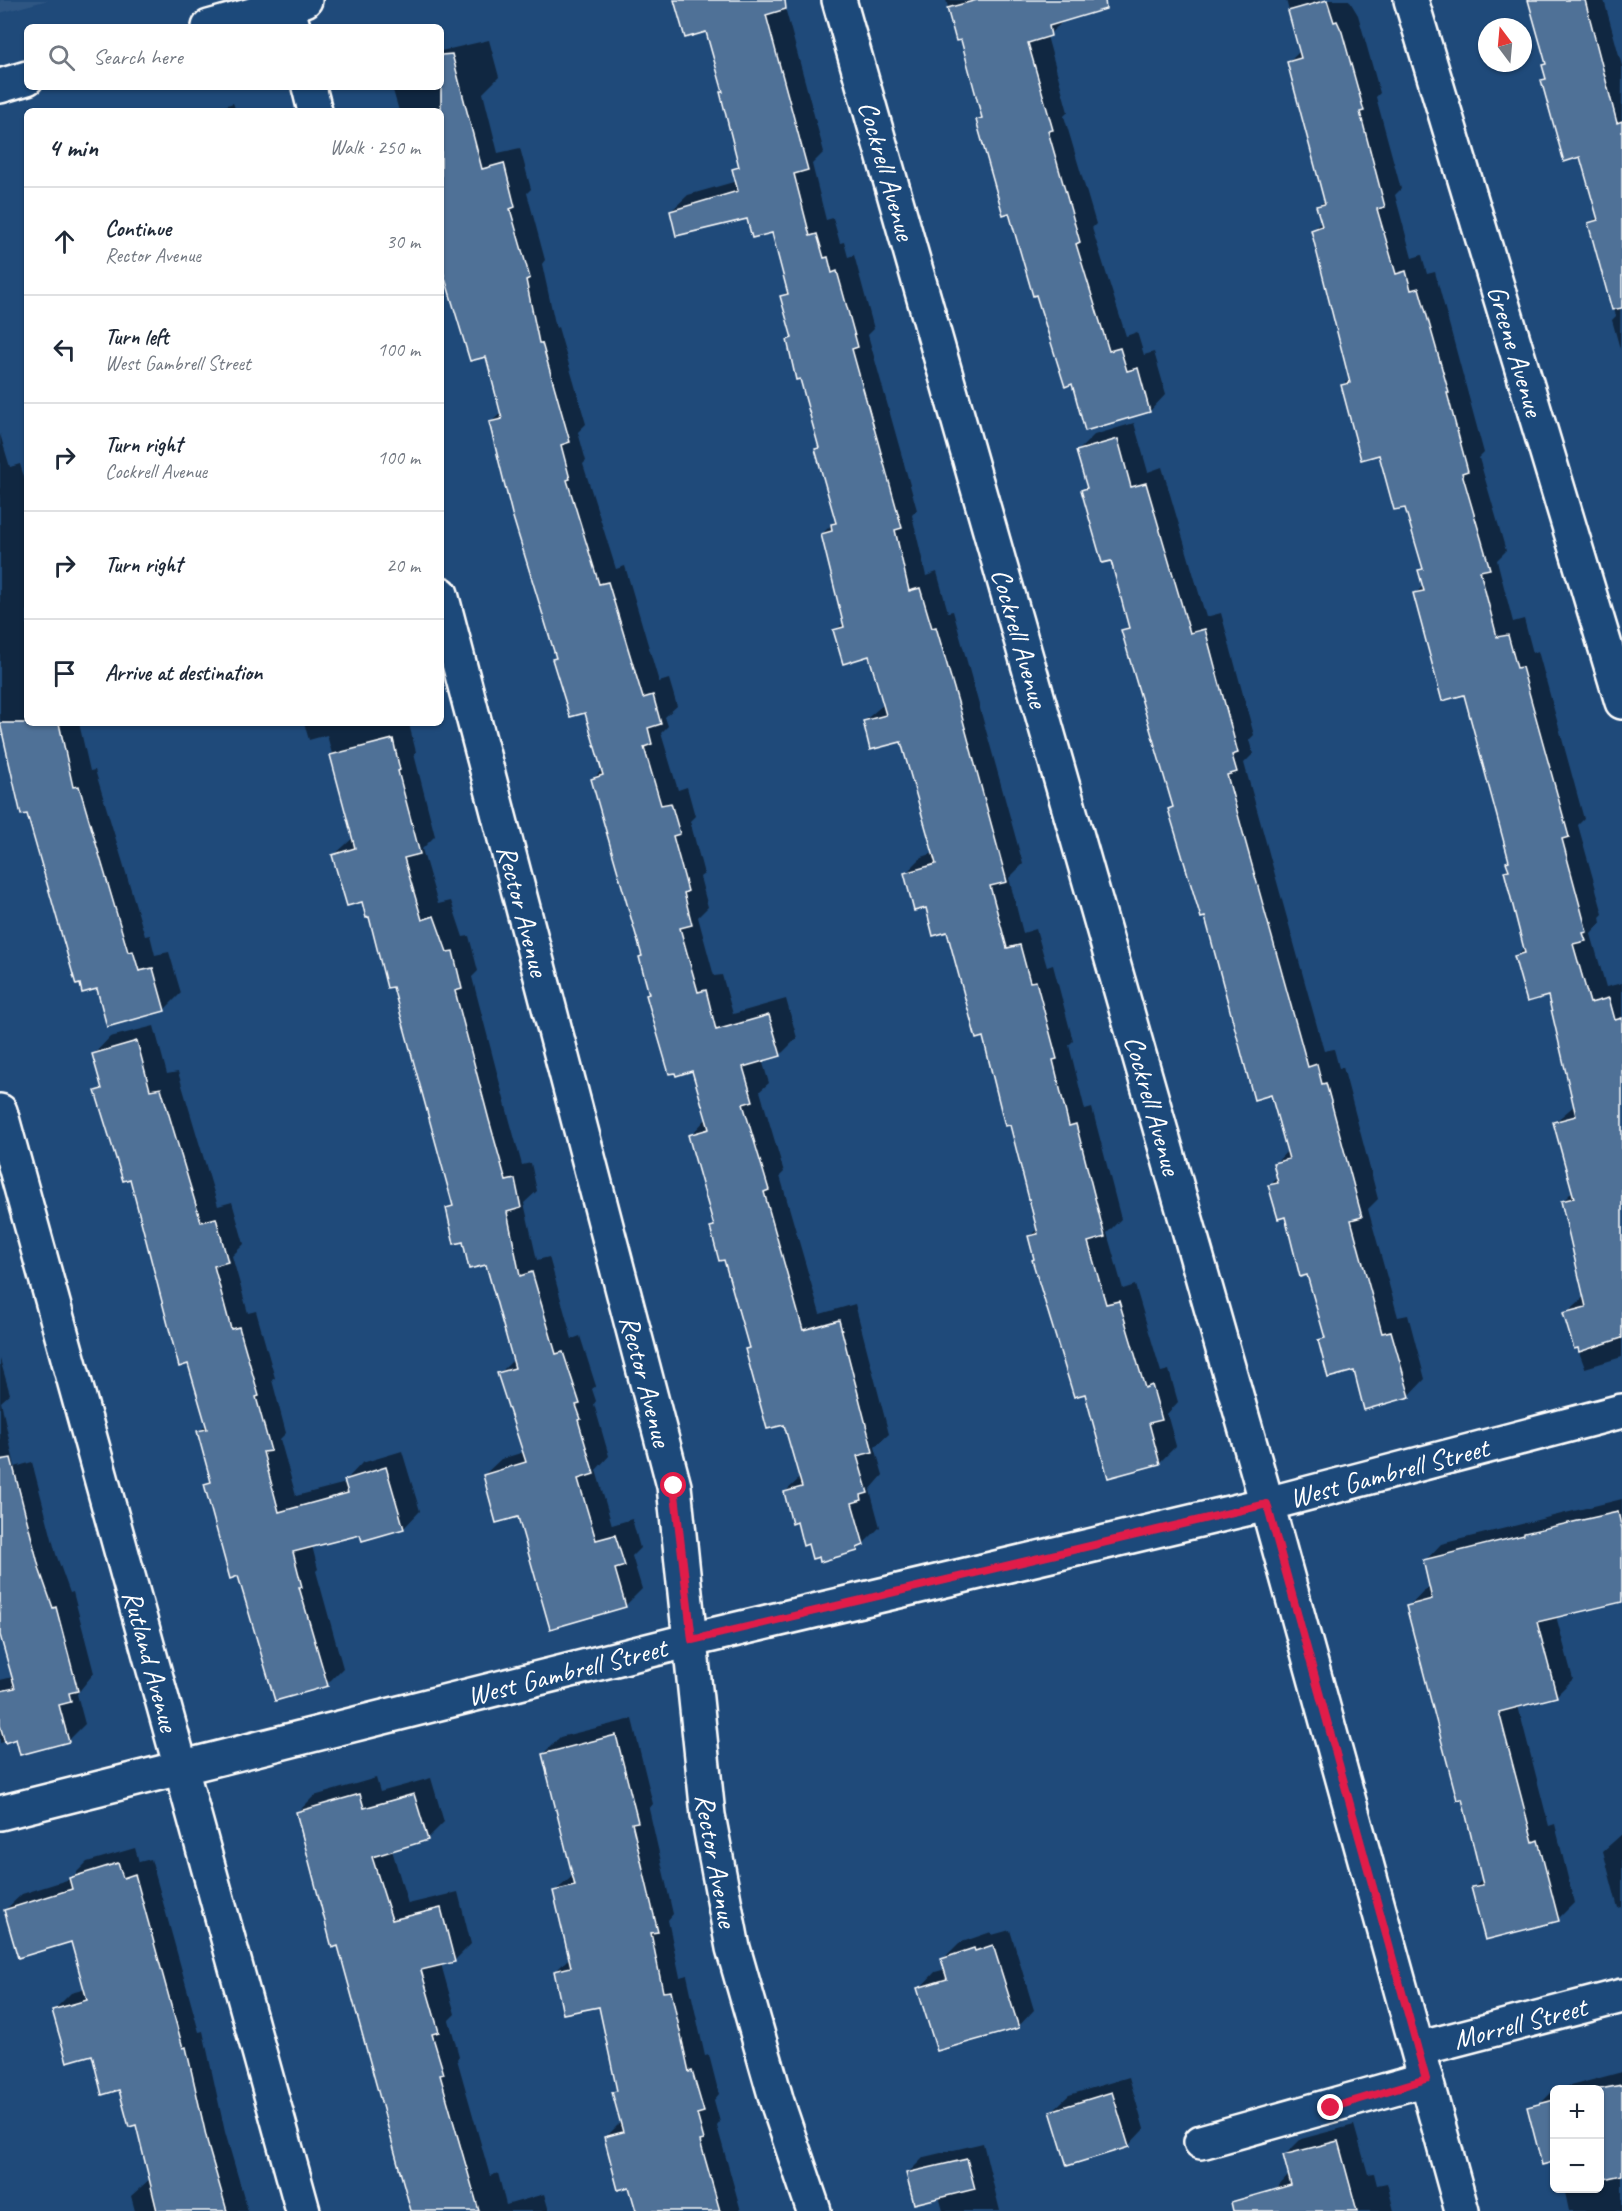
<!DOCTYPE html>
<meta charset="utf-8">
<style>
body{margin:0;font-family:Caveat,sans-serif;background:#f2f2f3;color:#1f2937}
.controls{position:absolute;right:18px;bottom:18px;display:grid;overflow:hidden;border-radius:9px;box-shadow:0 2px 4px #0004}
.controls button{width:54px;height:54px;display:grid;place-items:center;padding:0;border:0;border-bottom:2px solid #e0e1e3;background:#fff;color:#1f2937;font:30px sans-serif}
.compass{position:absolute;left:1478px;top:18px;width:54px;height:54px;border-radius:50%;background:#fff;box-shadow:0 2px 4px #0004;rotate:344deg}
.stop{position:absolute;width:18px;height:18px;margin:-14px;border:4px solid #e11d48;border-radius:50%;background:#fff}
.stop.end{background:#e11d48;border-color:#fff;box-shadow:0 2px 6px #0008}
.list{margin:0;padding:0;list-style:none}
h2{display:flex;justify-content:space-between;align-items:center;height:78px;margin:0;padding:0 24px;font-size:26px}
h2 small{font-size:20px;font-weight:400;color:#747a83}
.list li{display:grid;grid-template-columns:39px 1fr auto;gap:18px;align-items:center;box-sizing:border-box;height:108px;padding:0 24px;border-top:2px solid #e0e1e3}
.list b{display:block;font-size:22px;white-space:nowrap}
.list p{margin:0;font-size:20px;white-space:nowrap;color:#747a83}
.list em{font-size:20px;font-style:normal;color:#747a83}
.icon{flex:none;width:33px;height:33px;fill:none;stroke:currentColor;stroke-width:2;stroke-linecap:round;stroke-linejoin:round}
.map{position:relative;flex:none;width:1622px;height:2211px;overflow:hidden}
.search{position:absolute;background:#fff;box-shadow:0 2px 4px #0004;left:24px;top:24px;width:420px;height:66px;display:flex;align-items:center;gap:15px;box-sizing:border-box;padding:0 21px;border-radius:9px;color:#747a83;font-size:22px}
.panel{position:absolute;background:#fff;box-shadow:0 2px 4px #0004;left:24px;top:108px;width:420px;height:618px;border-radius:9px}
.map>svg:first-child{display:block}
.built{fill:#2e5683}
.shadow{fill:#0007}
.building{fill:#507197;stroke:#fff;stroke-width:1.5}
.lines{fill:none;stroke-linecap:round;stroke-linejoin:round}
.minor-casing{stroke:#fff;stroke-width:38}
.major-casing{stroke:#fff;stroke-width:38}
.minor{stroke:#1f4a7a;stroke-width:33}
.major{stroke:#1f4a7a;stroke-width:33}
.route{stroke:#e11d48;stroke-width:8}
.labels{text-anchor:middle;stroke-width:4.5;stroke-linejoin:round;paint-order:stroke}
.street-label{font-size:28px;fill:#fff;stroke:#1f4a7a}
</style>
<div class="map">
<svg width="1622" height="2211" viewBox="0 0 1622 2211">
<rect width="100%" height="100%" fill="#1f4a7a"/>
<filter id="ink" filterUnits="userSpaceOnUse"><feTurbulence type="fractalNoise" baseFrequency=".0167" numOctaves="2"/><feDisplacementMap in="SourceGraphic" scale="12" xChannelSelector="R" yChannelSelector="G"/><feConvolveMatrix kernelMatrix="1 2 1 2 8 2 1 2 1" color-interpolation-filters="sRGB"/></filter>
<g filter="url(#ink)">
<polygon class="built" points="0,0 48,0 0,13"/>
<g class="shadow">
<polygon points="676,0 783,0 824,152 812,164 826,220 833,218 840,243 844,242 848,257 854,255 874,329 868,335 917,510 912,515 926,576 937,572 948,612 953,611 1023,864 1009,878 1023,933 1036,929 1047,967 1053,965 1073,1041 1069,1045 1085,1110 1092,1108 1121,1219 1107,1233 1123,1289 1135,1285 1161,1372 1169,1370 1178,1402 1167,1414 1176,1446 1159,1463 1086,1392 1036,1258 1029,1237 1038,1228 1011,1123 948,930 927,906 906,873 922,857 934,853 902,740 864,721 884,704 870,654 835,631 844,622 822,534 836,520 817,450 820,446 789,340 793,336 782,297 788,290 773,231 748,218 671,211 688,195 737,181 734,169 740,164 722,93 724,91 707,30"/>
<polygon points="946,0 1067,0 1067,18 1047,36 1068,112 1064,116 1096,224 1092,228 1126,336 1137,332 1144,355 1154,352 1166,394 1150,411 1073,383 978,120 982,115 962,38 957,39"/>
<polygon points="1286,0 1349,0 1358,15 1380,93 1376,97 1401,189 1395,195 1412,258 1422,255 1427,274 1435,272 1484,453 1479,458 1506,551 1497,560 1513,622 1524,619 1533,653 1538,651 1584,819 1578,825 1603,914 1600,917 1601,923 1591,934 1606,987 1622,983 1622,1357 1585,1368 1565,1314 1585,1296 1562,1202 1574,1190 1555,1122 1575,1105 1549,994 1516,956 1525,947 1506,872 1510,860 1465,693 1415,594 1424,585 1420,570 1424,567 1406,506 1342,386 1351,378 1313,230 1322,221 1318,207 1325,200 1289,62 1300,51"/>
<polygon points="1529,0 1604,0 1622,66 1620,349 1612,320 1616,316 1590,224 1599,215 1581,155 1543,80 1547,76 1544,65 1547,62"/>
<polygon points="489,40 499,77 483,93 498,153 520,148 531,189 527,193 545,260 542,264 556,328 558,327 586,424 578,432 586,461 583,464 616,569 625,566 659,682 669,679 677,706 665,717 668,726 661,733 678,790 687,787 695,816 690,821 704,874 700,877 708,907 698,917 714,976 722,975 733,1014 786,999 797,1038 780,1055 762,1060 769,1083 760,1091 784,1172 780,1176 820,1314 855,1304 889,1434 875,1447 883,1475 870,1490 880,1527 857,1550 820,1555 809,1542 785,1492 801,1477 785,1423 747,1349 750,1346 725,1258 711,1227 715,1223 690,1136 707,1118 693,1069 648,995 650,993 640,957 643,954 593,779 603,769 586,711 554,659 557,656 490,423 502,412 487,355 441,228 441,111 399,111 392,87 441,87 441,51"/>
<polygon points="233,103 236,111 211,111"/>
<polygon points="1134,423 1148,472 1162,467 1206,617 1221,613 1254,735 1249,740 1253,754 1244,763 1324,1051 1334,1049 1339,1068 1343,1067 1378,1199 1368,1209 1398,1317 1408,1315 1425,1379 1409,1396 1355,1370 1320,1340 1326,1335 1308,1273 1286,1215 1270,1186 1278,1177 1275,1164 1288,1150 1272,1094 1170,809 1174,805 1123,631 1130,624 1112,559 1082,490 1087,486 1078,451 1094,435"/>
<polygon points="0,434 10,467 20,464 27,486 27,723 79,723 90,771 95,770 145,936 150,935 155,955 169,952 181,993 165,1009 108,1025 98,987 81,982 28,812 16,792 0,719"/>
<polygon points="304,723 409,724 416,752 414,754 435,836 422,849 438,904 451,901 463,937 469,936 478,971 472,977 505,1103 522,1165 531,1163 537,1191 524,1203 537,1260 549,1257 572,1339 580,1336 596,1386 592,1389 596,1401 594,1404 609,1456 596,1470 612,1525 632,1519 640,1548 632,1556 642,1589 625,1606 519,1515 484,1475 501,1459 524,1452 499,1374 514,1359 487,1264 464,1240 448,1209 454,1202 394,985 370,916 334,855 354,837 327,735 309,740"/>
<polygon points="154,1026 167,1074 178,1072 218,1206 232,1202 244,1244 232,1256 248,1313 256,1311 275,1378 272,1380 286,1433 280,1439 296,1496 346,1483 346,1480 362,1463 402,1451 420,1511 404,1528 361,1533 312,1546 318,1569 316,1571 343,1668 327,1684 239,1575 206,1484 212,1479 199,1432 207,1424 131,1177 97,1091 103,1086 94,1054 110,1037"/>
<polygon points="0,1359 10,1394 1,1402 15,1467 32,1462 56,1554 70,1593 73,1592 94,1673 77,1694 85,1724 69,1740 18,1738 0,1743 0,1680 13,1677 0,1600"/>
<polygon points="1622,1499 1622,1600 1556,1616 1573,1679 1556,1696 1518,1706 1549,1826 1555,1824 1574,1903 1558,1919 1473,1888 1483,1878 1408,1607 1424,1590 1431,1588 1425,1561 1441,1544"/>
<polygon points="632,1719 653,1804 649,1809 673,1914 668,1920 680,1977 687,1975 705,2056 709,2055 719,2094 714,2100 720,2122 717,2126 741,2211 637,2211 630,2185 606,2137 622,2121 614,2092 618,2088 600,2005 555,1972 570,1957 554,1892 574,1875 543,1754 560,1737"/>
<polygon points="376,1778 380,1792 431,1778 444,1822 427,1839 392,1850 408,1904 458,1892 471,1944 454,1961 441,1964 455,2014 449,2020 459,2056 457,2059 490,2176 498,2173 506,2205 544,2194 549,2211 409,2211 410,2205 339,1944 297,1813 314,1796"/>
<polygon points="1622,1834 1622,1907 1618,1908 1603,1851"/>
<polygon points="135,1848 139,1862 151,1859 199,2032 203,2031 225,2132 248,2211 135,2211 131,2196 151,2178 137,2123 121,2088 54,2010 71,1993 86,1989 72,1940 5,1910 22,1894 70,1879 87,1862"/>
<polygon points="1010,1930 1034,2010 1018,2027 919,1989 935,1972 946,1969 943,1959 959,1943 991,1932 992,1935"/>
<polygon points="1622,2072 1622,2211 1569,2211 1564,2188 1600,2188 1600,2090 1555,2090"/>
<polygon points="1129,2077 1144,2129 1128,2146 1052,2111 1069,2095"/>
<polygon points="1554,2090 1554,2164 1539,2105"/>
<polygon points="1354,2125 1368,2174 1374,2173 1377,2185 1387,2183 1394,2211 1278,2211 1274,2191 1289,2175 1284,2156 1301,2139"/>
<polygon points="983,2143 1000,2211 943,2211 939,2196 908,2173 924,2157"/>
</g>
<g class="building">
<polygon points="674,0 785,0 786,9 766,15 808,170 794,174 810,236 817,234 824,258 828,257 832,273 837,271 858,347 852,349 902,528 895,530 909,591 920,588 932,628 936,627 958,702 1007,882 990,886 1007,948 1020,945 1030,982 1036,981 1057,1059 1053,1060 1069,1126 1076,1124 1105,1237 1088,1242 1106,1304 1119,1301 1145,1388 1152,1385 1162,1420 1149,1423 1160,1464 1108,1478 1085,1394 1074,1397 1032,1260 1034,1259 1028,1236 1038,1234 1010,1125 1005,1126 983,1037 976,1039 947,932 933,936 926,908 914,911 904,873 936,864 901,742 870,750 863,721 886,715 869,656 843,664 833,630 844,627 821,534 832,531 831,524 836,523 815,449 819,448 800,379 796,380 787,340 792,338 780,296 788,294 772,233 752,238 747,219 676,236 670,211 738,191 732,169 739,167 720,92 723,92 706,32 685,38"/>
<polygon points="977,0 1105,0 1106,9 1049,26 1051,36 1028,43 1053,130 1048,131 1080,242 1076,244 1109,351 1120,348 1127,371 1138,368 1150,412 1085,431 1072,384 1065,387 1036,295 1033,296 1009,213 1003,215 976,120 982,118 961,40 956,41 947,8"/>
<polygon points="1327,0 1334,22 1337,21 1342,32 1364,111 1360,112 1385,207 1377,209 1396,274 1406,271 1411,290 1419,288 1449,393 1447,393 1468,471 1462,473 1490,569 1480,571 1497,637 1508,635 1517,668 1522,667 1569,837 1562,839 1587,932 1583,933 1586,941 1573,944 1590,1003 1609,998 1615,1020 1622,1018 1622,1338 1579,1352 1578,1348 1574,1349 1563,1313 1586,1307 1561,1201 1574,1198 1553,1122 1576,1116 1548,996 1527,1002 1514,956 1525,953 1504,871 1509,870 1506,862 1509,861 1464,695 1442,701 1413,593 1424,591 1418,570 1423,569 1405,508 1394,510 1379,455 1361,460 1341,385 1350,383 1311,230 1322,226 1316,206 1325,204 1287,62 1301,58 1288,11"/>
<polygon points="1528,0 1585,0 1617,123 1622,121 1622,308 1612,310 1588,223 1598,220 1580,157 1564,162 1541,80 1546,79 1542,65 1546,64"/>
<polygon points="452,54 482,169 504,163 515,207 510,209 530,278 526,280 539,343 542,343 570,442 561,445 570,479 567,480 599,584 608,582 643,698 653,695 661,724 648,728 652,744 644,747 661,805 671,803 680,834 673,836 688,891 684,893 692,925 680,928 698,992 706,990 716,1030 769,1015 781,1056 743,1067 753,1101 743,1104 769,1190 764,1192 803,1330 839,1320 873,1452 857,1456 868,1493 861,1495 862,1500 852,1503 864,1545 857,1548 858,1551 820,1562 819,1557 812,1559 808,1544 803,1546 797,1522 792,1524 784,1492 802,1487 784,1425 767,1429 745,1349 749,1348 724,1260 719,1261 710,1227 714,1226 688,1135 709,1129 692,1071 676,1076 675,1073 669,1074 646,995 649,994 639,957 642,956 591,779 603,775 585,713 570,717 552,659 556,658 512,514 489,422 502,419 486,357 470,361 441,265 441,55"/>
<polygon points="1118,439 1131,487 1146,483 1190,633 1205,629 1238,753 1232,755 1237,772 1227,775 1308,1067 1317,1064 1322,1084 1326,1083 1362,1217 1351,1220 1382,1333 1391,1331 1410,1397 1364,1410 1354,1371 1328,1378 1318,1340 1325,1338 1307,1275 1300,1277 1285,1217 1278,1219 1268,1185 1278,1183 1273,1163 1289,1159 1271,1095 1254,1100 1205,917 1201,918 1168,809 1173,807 1121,630 1129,628 1111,561 1102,563 1081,490 1087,488 1076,451"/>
<polygon points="0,723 59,723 73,787 79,786 128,952 133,951 139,971 153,968 165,1011 107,1027 97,989 82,993 80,984 76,985 27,814 21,815"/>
<polygon points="393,739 400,770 398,771 420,854 404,858 422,920 434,916 447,952 453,951 462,989 455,991 489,1120 506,1181 515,1179 521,1208 507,1212 520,1276 532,1272 556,1354 563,1352 580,1404 576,1405 581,1419 578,1420 594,1474 578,1479 596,1540 615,1535 625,1566 615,1569 626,1607 550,1629 518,1517 496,1523 483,1475 526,1462 497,1373 515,1368 486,1265 469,1269 463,1242 454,1244 446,1208 453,1206 393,987 387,988 369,917 366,918 362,902 347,906 332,855 355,848 330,755"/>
<polygon points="137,1041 150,1090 161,1088 201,1222 216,1218 228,1262 214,1266 231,1329 239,1327 259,1396 256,1397 271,1451 263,1452 279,1512 348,1493 344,1480 386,1467 404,1529 362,1541 360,1535 293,1552 302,1587 299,1587 328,1686 275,1701 238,1576 230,1579 204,1484 211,1482 197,1431 207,1429 188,1364 179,1367 130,1179 123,1181 95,1091 102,1089 92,1054"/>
<polygon points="11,1458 40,1571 53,1608 56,1607 78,1691 69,1693 71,1702 59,1705 69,1742 20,1755 16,1739 5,1743 0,1725 0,1691 15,1688 0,1635 0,1460"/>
<polygon points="1618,1512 1622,1529 1622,1602 1537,1622 1557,1697 1499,1712 1533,1842 1538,1840 1559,1921 1485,1940 1471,1887 1483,1885 1462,1799 1457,1800 1406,1606 1432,1599 1423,1560 1524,1535 1524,1533"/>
<polygon points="616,1735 638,1822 632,1823 658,1932 651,1933 663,1992 671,1991 689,2072 692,2071 704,2112 697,2114 704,2140 700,2141 720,2211 636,2211 629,2187 618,2190 604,2137 623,2132 612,2092 617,2091 599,2007 563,2014 554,1971 571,1967 553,1891 575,1886 542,1754"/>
<polygon points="360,1794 364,1808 414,1794 428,1840 372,1857 392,1920 441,1908 455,1962 421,1970 439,2032 432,2034 444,2074 440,2075 479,2211 411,2211 338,1946 332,1948 296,1812"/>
<polygon points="118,1863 123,1878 135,1874 183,2048 186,2047 209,2149 227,2211 157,2211 136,2125 129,2127 119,2090 102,2095 92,2055 67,2062 52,2010 87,2000 71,1942 18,1958 4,1910 72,1889 69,1878"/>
<polygon points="993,1945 1019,2028 937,2051 917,1988 947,1979 941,1959 974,1948 975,1951"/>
<polygon points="1622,2085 1622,2175 1599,2180 1599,2090 1594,2090"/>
<polygon points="1112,2092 1129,2147 1067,2166 1050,2111"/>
<polygon points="1554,2100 1554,2170 1553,2162 1542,2165 1527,2107"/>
<polygon points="1338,2141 1357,2211 1233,2211 1231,2202 1291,2185 1283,2155"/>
<polygon points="967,2159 975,2189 914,2204 906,2173"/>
</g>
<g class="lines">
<g class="minor-casing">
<g id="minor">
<path id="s1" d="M 839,0 L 1267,1504 L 1462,2211"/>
<path id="s2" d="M 1411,0 L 1622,702"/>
<polyline points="287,5 293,27"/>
<polyline points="309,87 315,111"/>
<path id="s3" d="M 441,594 L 674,1486 L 708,1815 L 733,1948 L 777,2102 L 814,2211"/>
<path id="s4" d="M 0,1111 L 303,2211"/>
<path id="s5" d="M 0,1813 L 691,1640 L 1267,1504 L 1622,1411"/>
<path id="s6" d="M 1418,2049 L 1622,1996"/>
<polyline points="1201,2142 1426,2079"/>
</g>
</g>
<g class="major-casing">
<g id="major">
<polyline points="209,27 305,0"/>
<polyline points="0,86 27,78"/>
</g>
</g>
<use href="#minor" class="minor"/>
<use href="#major" class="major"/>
</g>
</g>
<g class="lines" filter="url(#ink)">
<polyline class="route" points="674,1486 692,1640 1267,1504 1426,2079 1331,2108"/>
</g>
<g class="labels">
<g class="street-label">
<text dy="10" stroke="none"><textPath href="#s1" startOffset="177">Cockrell Avenue</textPath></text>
<text dy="10" stroke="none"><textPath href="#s2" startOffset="366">Greene Avenue</textPath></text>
<text dy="10" stroke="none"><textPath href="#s1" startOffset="663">Cockrell Avenue</textPath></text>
<text dy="10" stroke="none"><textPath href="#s3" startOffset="327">Rector Avenue</textPath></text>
<text dy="10" stroke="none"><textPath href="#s1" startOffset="1149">Cockrell Avenue</textPath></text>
<text dy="10" stroke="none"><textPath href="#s3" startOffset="813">Rector Avenue</textPath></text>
<text dy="10" stroke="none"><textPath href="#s5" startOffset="1430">West Gambrell Street</textPath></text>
<text dy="10" stroke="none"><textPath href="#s4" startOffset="570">Rutland Avenue</textPath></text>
<text dy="10" stroke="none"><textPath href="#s5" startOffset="584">West Gambrell Street</textPath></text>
<text dy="10" stroke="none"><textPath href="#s3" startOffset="1299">Rector Avenue</textPath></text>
<text dy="10" stroke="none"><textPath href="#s6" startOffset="105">Morrell Street</textPath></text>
</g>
</g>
</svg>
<div class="controls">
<button>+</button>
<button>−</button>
</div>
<svg class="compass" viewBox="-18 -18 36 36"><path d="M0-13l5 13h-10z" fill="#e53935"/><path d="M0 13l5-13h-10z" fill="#747a83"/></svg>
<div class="stop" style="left:674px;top:1486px"></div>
<div class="stop end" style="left:1331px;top:2108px"></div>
<div class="search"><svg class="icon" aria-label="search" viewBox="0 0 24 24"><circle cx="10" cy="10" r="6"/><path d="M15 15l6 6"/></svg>Search here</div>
<section class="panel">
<h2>4 min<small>Walk · 250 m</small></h2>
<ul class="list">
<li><svg class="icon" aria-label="ahead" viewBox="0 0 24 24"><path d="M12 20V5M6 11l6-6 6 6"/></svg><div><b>Continue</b><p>Rector Avenue</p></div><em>30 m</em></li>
<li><svg class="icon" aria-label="left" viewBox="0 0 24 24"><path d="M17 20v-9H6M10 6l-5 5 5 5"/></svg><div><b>Turn left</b><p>West Gambrell Street</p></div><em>100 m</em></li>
<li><svg class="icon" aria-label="right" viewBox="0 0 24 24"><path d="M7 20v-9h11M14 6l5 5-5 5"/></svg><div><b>Turn right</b><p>Cockrell Avenue</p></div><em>100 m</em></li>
<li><svg class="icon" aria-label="right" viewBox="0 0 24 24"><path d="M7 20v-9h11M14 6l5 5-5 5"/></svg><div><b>Turn right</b></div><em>20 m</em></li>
<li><svg class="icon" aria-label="arrive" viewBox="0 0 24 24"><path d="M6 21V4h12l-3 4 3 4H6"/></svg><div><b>Arrive at destination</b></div></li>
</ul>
</section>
</div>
